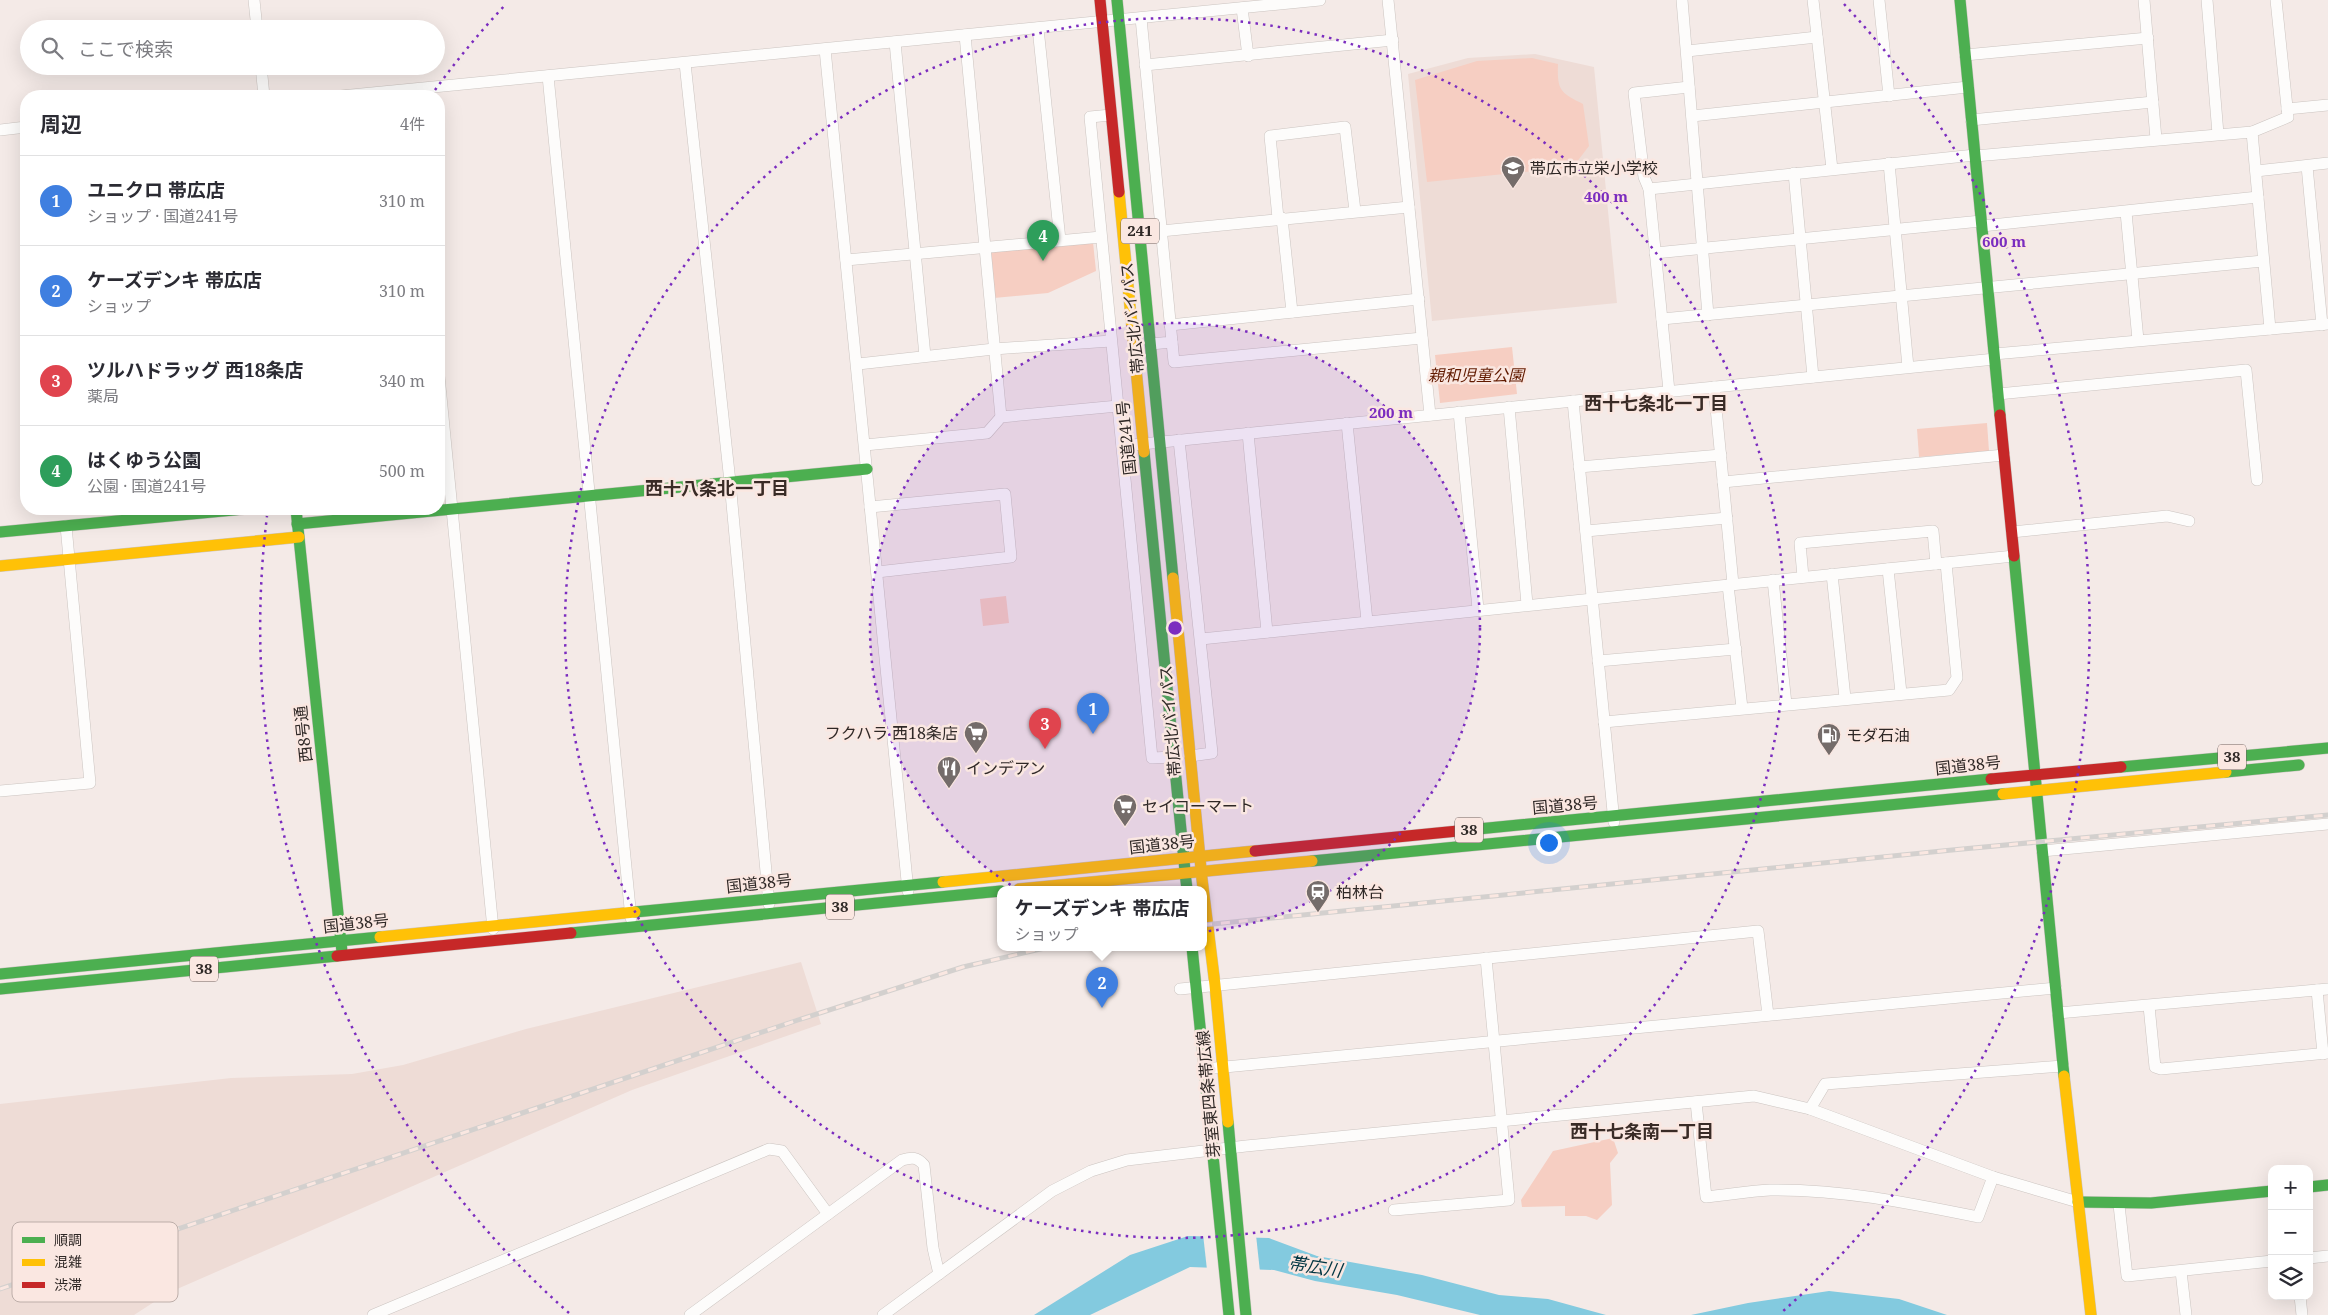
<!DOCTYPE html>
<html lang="ja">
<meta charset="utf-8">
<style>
body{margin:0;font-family:"Noto Serif","Noto Sans JP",serif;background:#f7f7f7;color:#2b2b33}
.controls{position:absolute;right:15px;bottom:15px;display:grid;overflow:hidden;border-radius:10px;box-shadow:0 5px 20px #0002}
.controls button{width:45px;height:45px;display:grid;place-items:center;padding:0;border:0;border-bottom:1px solid #e1e1e2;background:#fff;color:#2b2b33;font:25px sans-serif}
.you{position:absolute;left:1548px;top:842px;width:18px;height:18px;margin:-12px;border:4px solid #fff;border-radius:50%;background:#1a73e8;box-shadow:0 0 0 8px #1a73e833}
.badge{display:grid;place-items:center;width:32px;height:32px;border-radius:50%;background:#746c6a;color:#fff;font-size:16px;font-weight:700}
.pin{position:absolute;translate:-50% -41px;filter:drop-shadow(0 1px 2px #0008)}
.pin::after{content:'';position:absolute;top:26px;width:18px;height:15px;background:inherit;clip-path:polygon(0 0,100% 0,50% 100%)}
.popup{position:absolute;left:997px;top:886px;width:210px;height:65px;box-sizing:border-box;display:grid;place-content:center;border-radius:10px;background:#fff;filter:drop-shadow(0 1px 4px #0005);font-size:16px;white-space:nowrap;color:#7c7c81}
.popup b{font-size:19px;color:#2b2b33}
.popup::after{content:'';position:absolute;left:50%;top:100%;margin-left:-10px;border:10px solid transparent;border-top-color:#fff}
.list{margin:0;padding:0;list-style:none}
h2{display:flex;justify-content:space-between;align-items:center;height:65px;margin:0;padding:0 20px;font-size:21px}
h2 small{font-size:16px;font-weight:400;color:#7c7c81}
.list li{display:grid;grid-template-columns:32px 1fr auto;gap:15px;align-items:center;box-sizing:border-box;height:90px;padding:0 20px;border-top:1px solid #e1e1e2}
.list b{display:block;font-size:19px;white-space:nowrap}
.list p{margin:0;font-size:16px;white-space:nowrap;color:#7c7c81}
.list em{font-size:16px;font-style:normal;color:#7c7c81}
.icon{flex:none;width:28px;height:28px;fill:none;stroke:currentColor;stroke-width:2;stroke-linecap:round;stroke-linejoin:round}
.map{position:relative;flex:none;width:2328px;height:1315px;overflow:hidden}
.search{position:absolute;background:#fff;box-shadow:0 5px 20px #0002;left:20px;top:20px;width:425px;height:55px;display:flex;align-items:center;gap:12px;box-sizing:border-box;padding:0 18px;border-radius:28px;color:#7c7c81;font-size:19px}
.panel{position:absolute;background:#fff;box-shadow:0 5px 20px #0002;left:20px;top:90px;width:425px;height:425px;border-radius:20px}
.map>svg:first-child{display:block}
.built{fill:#eedcd6}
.green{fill:#f6cec2}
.water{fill:#83cadf}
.pier{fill:#f4eae7}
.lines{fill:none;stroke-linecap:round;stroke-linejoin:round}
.street-casing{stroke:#cbc4c0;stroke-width:12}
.fast-casing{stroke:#cbc4c0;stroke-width:12}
.slow-casing{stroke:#cbc4c0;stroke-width:12}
.jam-casing{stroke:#cbc4c0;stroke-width:12}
.street{stroke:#fdfcfb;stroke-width:11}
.fast{stroke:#4caf50;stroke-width:11}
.slow{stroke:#ffc107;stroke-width:11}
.jam{stroke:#c62828;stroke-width:11}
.rail-casing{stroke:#d3d0ce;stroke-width:5}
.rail{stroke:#fae7e1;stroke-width:3;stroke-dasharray:9;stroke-linecap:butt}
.ring{fill:none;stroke:#7b2cbf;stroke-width:2.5;stroke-dasharray:2.5 5}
.labels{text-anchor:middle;stroke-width:5;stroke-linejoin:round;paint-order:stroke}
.shield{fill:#fae7e1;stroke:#6c615e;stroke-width:1}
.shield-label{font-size:15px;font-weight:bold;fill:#2f2826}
.poi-label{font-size:16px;fill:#2f2826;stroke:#fae7e1;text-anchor:start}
.street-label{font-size:16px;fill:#2f2826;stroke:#fae7e1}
.park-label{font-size:16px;font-style:italic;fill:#611a00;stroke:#fae7e1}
.neighbourhood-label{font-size:18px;font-weight:bold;fill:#392b26;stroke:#fae7e1}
.water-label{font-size:18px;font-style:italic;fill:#023643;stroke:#fae7e1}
.key{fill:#fae7e1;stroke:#bdaea9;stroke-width:1}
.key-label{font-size:14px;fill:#2f2826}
.centre{fill:#7b2cbf;stroke:#fae7e1;stroke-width:2.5}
.ring-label{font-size:15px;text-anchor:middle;font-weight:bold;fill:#7b2cbf;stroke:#fae7e1;stroke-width:5;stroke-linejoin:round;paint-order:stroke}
</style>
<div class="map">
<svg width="2328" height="1315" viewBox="0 0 2328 1315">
<rect width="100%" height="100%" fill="#f4eae7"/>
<g class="built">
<polygon points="1535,54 1594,67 1617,303 1432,321 1408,74 1468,58"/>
<polygon points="801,962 821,1024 632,1090 168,1293 134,1315 0,1315 0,1104 231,1078 352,1074 403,1065 526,1029"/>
</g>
<g class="green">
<path d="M 1532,58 L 1558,64 C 1557,90 1560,93 1583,104 L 1589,146 L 1573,167 L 1427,182 L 1415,80 L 1477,61 Z"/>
<polygon points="1093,242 1096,271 1048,293 994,298 990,251"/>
<polygon points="1512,347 1517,394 1440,403 1435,355"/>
<polygon points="1987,423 1989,451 1919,457 1917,429"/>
<polygon points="1006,596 1009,623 983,626 980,599"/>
<polygon points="1613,1138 1618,1153 1610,1163 1612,1205 1597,1220 1586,1216 1565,1216 1565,1206 1522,1207 1521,1200 1553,1151"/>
</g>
<g class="water">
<polygon points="1188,1236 1269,1238 1317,1256 1422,1275 1499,1295 1548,1299 1606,1315 1480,1315 1397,1295 1315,1281 1274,1270 1190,1267 1090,1315 1034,1315 1130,1255"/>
<polygon points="1829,1291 1899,1299 1947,1315 1691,1315 1748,1303"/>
</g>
<polygon class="pier" points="1203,1234 1256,1235 1260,1272 1207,1270"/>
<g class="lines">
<g class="street-casing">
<g id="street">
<polyline points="254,0 257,29"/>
<polyline points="1388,0 1430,415"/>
<polyline points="1682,0 1708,315"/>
<polyline points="1813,0 1832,169"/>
<polyline points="1879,0 1889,96"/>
<polyline points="2144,0 2156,139"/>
<polyline points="2207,0 2218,134"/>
<polyline points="1242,8 1248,56"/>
<polyline points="1141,18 1172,342 1151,344"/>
<polyline points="1038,28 1060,240"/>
<polyline points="965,35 1001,417"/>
<polyline points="895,42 925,356"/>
<polyline points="825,49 908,891"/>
<polyline points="1687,51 1817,37"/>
<polyline points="1965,55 2148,38"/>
<polyline points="685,63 730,482 769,904"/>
<polyline points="1145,65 1393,40"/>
<polyline points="261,66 264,96"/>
<polyline points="548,76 631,918"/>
<polyline points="341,96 1320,0"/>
<polyline points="2287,109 2328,105"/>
<polyline points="1111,115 1090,117 1152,758 1173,757"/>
<polyline points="1692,116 1968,87"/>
<polyline points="1971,120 2153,102"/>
<polyline points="0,130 26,127"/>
<polyline points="2252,132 2270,329"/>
<polyline points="1975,156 2252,132 2288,117 2276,0"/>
<polyline points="1889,163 1908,367"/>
<polyline points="2307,166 2322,325"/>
<polyline points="2256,171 2328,163"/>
<polyline points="1794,173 1813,377"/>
<polyline points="1649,189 1975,155"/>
<polyline points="2126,212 2138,340"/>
<polyline points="1278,218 1270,136 1345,127 1355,211"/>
<polyline points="1282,218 1292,312"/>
<polyline points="1982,226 2258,197"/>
<polyline points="1161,231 1409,207"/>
<polyline points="1655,253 1981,221"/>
<polyline points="846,260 1101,237"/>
<polyline points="1662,319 2263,261"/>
<polyline points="1170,325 1419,299"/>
<polyline points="1172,342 1174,362 1422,338"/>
<polyline points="1994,354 2328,324"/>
<polyline points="858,364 994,349 1111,341"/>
<polyline points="439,376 493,929"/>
<polyline points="1714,387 1733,584"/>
<polyline points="1669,391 1649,189 1644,177 1634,93 1689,87"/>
<polyline points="1998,394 2246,370 2257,480"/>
<polyline points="1573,401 1614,822"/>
<polyline points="1509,407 1527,604"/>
<polyline points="1459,412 1478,609"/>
<polyline points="1347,423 1367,621"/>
<polyline points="1248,433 1267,632"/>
<polyline points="1179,440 1212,753 1190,756"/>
<polyline points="865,445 987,433 1001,417 1118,406"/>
<polyline points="1122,446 1995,359"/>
<polyline points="1579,467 1721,455"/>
<polyline points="1723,482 2004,455"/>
<polyline points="870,507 1005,494 1011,557 877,572"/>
<polyline points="1586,531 1727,518"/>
<polyline points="2012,532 2167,516 2189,521"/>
<polyline points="1888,569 1901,693"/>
<polyline points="1832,574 1845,698"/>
<polyline points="1803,577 1800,543 1933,531 1936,564"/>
<polyline points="1773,580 1786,704"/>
<polyline points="1728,585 1742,708"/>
<polyline points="1201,639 2014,556"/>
<polyline points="1598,661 1736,649"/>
<polyline points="1604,722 1949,690 1957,678 1946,563"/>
<polyline points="0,791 90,783 66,526"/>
<polyline points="2042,851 2328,824"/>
<polyline points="1180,989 1758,931 1768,1015"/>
<polyline points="2317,990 2323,1054"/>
<polyline points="2149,1006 2155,1067 2161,1069 2328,1053"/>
<polyline points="2058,1013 2328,989"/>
<polyline points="1204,1069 2056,988"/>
<path d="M 1696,1102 L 1706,1197 C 1727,1195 1749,1191 1770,1190 C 1841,1189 1909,1203 1978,1217 L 1993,1177 L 2078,1202"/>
<polyline points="1810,1109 1993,1177"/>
<polyline points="2119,1205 2127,1276 2272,1261"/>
<polyline points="1394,1210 1509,1200 1486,958"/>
<polyline points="2309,1258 2328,1256"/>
<polyline points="2181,1271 2186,1315"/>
<polyline points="2300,1296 2302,1315"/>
<polyline points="373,1315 769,1149 782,1151 828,1214"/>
<path d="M 690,1315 L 902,1160 C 912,1157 917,1157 924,1165 L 933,1248 L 939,1274"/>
<polyline points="883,1315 1052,1191 1091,1171 1127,1160 1246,1146 1754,1096 1810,1109 1825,1084 2063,1066"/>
</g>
</g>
<g class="fast-casing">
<g id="fast">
<polyline points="1117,0 1173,578"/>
<polyline points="1960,0 2000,415"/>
<polyline points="1144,452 1185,871"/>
<polyline points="296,509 342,952"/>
<polyline points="297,524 867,469"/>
<polyline points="0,532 244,509"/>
<polyline points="2014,556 2064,1076"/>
<polyline points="2121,767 2328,748"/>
<polyline points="2226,772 2299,765"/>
<polyline points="1468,830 1991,779"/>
<polyline points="1312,861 2003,794"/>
<polyline points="1185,873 1187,889"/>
<polyline points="635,912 943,882"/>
<polyline points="571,933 1001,891"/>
<polyline points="1192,947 1229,1315"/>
<polyline points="0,974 380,937"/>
<polyline points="0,989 337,956"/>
<polyline points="1228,1122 1246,1315"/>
<polyline points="2309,1187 2328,1185"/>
<polyline points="2078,1202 2151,1203 2272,1191"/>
</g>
</g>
<g class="slow-casing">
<g id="slow">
<polyline points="1119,192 1144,452"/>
<polyline points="0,566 299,537"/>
<polyline points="1173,578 1201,869"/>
<polyline points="2003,794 2226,772"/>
<polyline points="1201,871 1215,985 1228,1122"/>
<polyline points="943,882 1255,851"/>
<polyline points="1019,889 1312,861"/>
<polyline points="380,937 635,912"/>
<polyline points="2064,1076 2091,1315"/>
</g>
</g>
<g class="jam-casing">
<g id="jam">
<polyline points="1100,0 1119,192"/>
<polyline points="2000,415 2014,556"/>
<polyline points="1991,779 2121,767"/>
<polyline points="1255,851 1468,830"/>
<polyline points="337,956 571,933"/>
</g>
</g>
<use href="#street" class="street"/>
<use href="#fast" class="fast"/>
<use href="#slow" class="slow"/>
<use href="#jam" class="jam"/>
<g class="rail-casing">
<g id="rail">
<polyline points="1203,925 1952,850 2328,815"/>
<polyline points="0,1289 795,1021 963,967 1049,947"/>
</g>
</g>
<use href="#rail" class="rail"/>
</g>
<circle cx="1175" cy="628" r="305" fill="#7b2cbf" fill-opacity=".12"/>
<g class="ring">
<circle cx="1175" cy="628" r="305"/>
<circle cx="1175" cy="628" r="610"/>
<path d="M569 1313A915 915 0 0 1 267 516M435 90A915 915 0 0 1 506 4M1844 4A915 915 0 0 1 1781 1313"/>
</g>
<defs>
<g id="school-pin" transform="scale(1.25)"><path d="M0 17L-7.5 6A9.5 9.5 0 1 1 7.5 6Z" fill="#746c6a" stroke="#fae7e1"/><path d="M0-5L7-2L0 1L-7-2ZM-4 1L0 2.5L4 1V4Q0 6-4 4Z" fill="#fff"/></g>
<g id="supermarket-pin" transform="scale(1.25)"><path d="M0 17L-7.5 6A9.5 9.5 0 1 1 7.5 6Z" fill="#746c6a" stroke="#fae7e1"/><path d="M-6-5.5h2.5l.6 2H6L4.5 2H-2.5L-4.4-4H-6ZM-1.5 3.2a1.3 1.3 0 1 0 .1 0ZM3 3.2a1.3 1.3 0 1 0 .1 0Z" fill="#fff"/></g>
<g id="fuel-pin" transform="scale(1.25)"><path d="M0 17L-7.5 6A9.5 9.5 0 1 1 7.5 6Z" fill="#746c6a" stroke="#fae7e1"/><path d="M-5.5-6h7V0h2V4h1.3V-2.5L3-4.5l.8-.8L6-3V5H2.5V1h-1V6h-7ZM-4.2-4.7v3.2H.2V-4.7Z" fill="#fff"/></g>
<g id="restaurant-pin" transform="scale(1.25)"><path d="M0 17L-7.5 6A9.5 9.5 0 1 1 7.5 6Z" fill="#746c6a" stroke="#fae7e1"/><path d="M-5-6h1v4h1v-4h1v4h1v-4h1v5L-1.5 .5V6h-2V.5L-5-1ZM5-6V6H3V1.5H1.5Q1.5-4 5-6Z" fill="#fff"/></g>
<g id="station-pin" transform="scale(1.25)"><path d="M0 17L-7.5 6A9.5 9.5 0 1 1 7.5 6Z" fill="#746c6a" stroke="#fae7e1"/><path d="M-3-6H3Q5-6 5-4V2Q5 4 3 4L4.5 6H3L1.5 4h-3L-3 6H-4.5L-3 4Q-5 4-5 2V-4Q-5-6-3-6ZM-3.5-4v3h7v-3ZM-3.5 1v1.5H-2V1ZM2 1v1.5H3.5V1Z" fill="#fff"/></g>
</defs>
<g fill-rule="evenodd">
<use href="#school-pin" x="1513" y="168"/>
<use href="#supermarket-pin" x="976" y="733"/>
<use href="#fuel-pin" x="1829" y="735"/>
<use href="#restaurant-pin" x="949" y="768"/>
<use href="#supermarket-pin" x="1125" y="806"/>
<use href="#station-pin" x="1318" y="892"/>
</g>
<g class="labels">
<g class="shield">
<rect x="1121" y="218.5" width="38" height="25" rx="4"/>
<rect x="2218" y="744.5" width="28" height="25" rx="4"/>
<rect x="1455" y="817.5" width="28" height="25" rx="4"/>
<rect x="826" y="894.5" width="28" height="25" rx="4"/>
<rect x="190" y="956.5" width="28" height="25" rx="4"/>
</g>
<g class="shield-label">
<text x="1140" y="236">241</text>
<text x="2232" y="762">38</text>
<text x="1469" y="835">38</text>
<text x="840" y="912">38</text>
<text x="204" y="974">38</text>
</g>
<g class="poi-label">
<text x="1530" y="174">帯広市立栄小学校</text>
<text x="958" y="739" text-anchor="end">フクハラ 西18条店</text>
<text x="1846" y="741">モダ石油</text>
<text x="966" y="774">インデアン</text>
<text x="1142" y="812">セイコーマート</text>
<text x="1336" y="898">柏林台</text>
</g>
<g class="street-label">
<text transform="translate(1132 318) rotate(-96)" y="6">帯広北バイパス</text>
<text transform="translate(1126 438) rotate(-96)" y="6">国道241号</text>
<text transform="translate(1170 721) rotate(-95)" y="6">帯広北バイパス</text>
<text transform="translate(303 734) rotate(-96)" y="6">西8号通</text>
<text transform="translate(1968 765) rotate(-6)" y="6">国道38号</text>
<text transform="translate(1565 805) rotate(-5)" y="6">国道38号</text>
<text transform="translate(1162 844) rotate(-6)" y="6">国道38号</text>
<text transform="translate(759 883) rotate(-6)" y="6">国道38号</text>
<text transform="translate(356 923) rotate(-6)" y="6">国道38号</text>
<text transform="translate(1208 1094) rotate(-95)" y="6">芽室東四条帯広線</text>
</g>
<g class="park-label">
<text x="1476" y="381">親和児童公園</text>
</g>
<g class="neighbourhood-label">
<text x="1656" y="410">西十七条北一丁目</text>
<text x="717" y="495">西十八条北一丁目</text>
<text x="1642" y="1138">西十七条南一丁目</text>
</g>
<g class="water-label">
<text transform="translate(1315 1267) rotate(9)" y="6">帯広川</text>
</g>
</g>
<rect x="12" y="1222" width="166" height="80" rx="8" class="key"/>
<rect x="22" y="1237" width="23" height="6" fill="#4caf50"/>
<rect x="22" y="1259" width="23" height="7" fill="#ffc107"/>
<rect x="22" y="1282" width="23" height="6" fill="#c62828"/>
<g class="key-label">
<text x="54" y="1245">順調</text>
<text x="54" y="1267">混雑</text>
<text x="54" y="1290">渋滞</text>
</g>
<circle cx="1175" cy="628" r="8" class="centre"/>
<g class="ring-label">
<text x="1606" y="202">400 m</text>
<text x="2004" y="247">600 m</text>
<text x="1391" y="418">200 m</text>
</g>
</svg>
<div class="controls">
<button>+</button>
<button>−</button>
<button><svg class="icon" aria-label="layers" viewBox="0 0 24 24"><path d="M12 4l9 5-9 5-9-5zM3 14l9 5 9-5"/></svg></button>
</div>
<div class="you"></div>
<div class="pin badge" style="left:1093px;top:734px;background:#3f7fe0">1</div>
<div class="pin badge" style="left:1102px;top:1008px;background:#3f7fe0">2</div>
<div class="popup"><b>ケーズデンキ 帯広店</b>ショップ</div>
<div class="pin badge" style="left:1045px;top:749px;background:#e0444e">3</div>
<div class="pin badge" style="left:1043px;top:261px;background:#2e9e5b">4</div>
<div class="search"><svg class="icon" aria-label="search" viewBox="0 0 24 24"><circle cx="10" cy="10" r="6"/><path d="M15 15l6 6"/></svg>ここで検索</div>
<section class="panel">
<h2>周辺<small>4件</small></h2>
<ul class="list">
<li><span class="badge" style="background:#3f7fe0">1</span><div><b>ユニクロ 帯広店</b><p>ショップ · 国道241号</p></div><em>310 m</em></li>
<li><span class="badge" style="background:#3f7fe0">2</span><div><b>ケーズデンキ 帯広店</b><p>ショップ</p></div><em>310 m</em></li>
<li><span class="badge" style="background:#e0444e">3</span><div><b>ツルハドラッグ 西18条店</b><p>薬局</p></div><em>340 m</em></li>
<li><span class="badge" style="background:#2e9e5b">4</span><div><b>はくゆう公園</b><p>公園 · 国道241号</p></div><em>500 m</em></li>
</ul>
</section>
</div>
